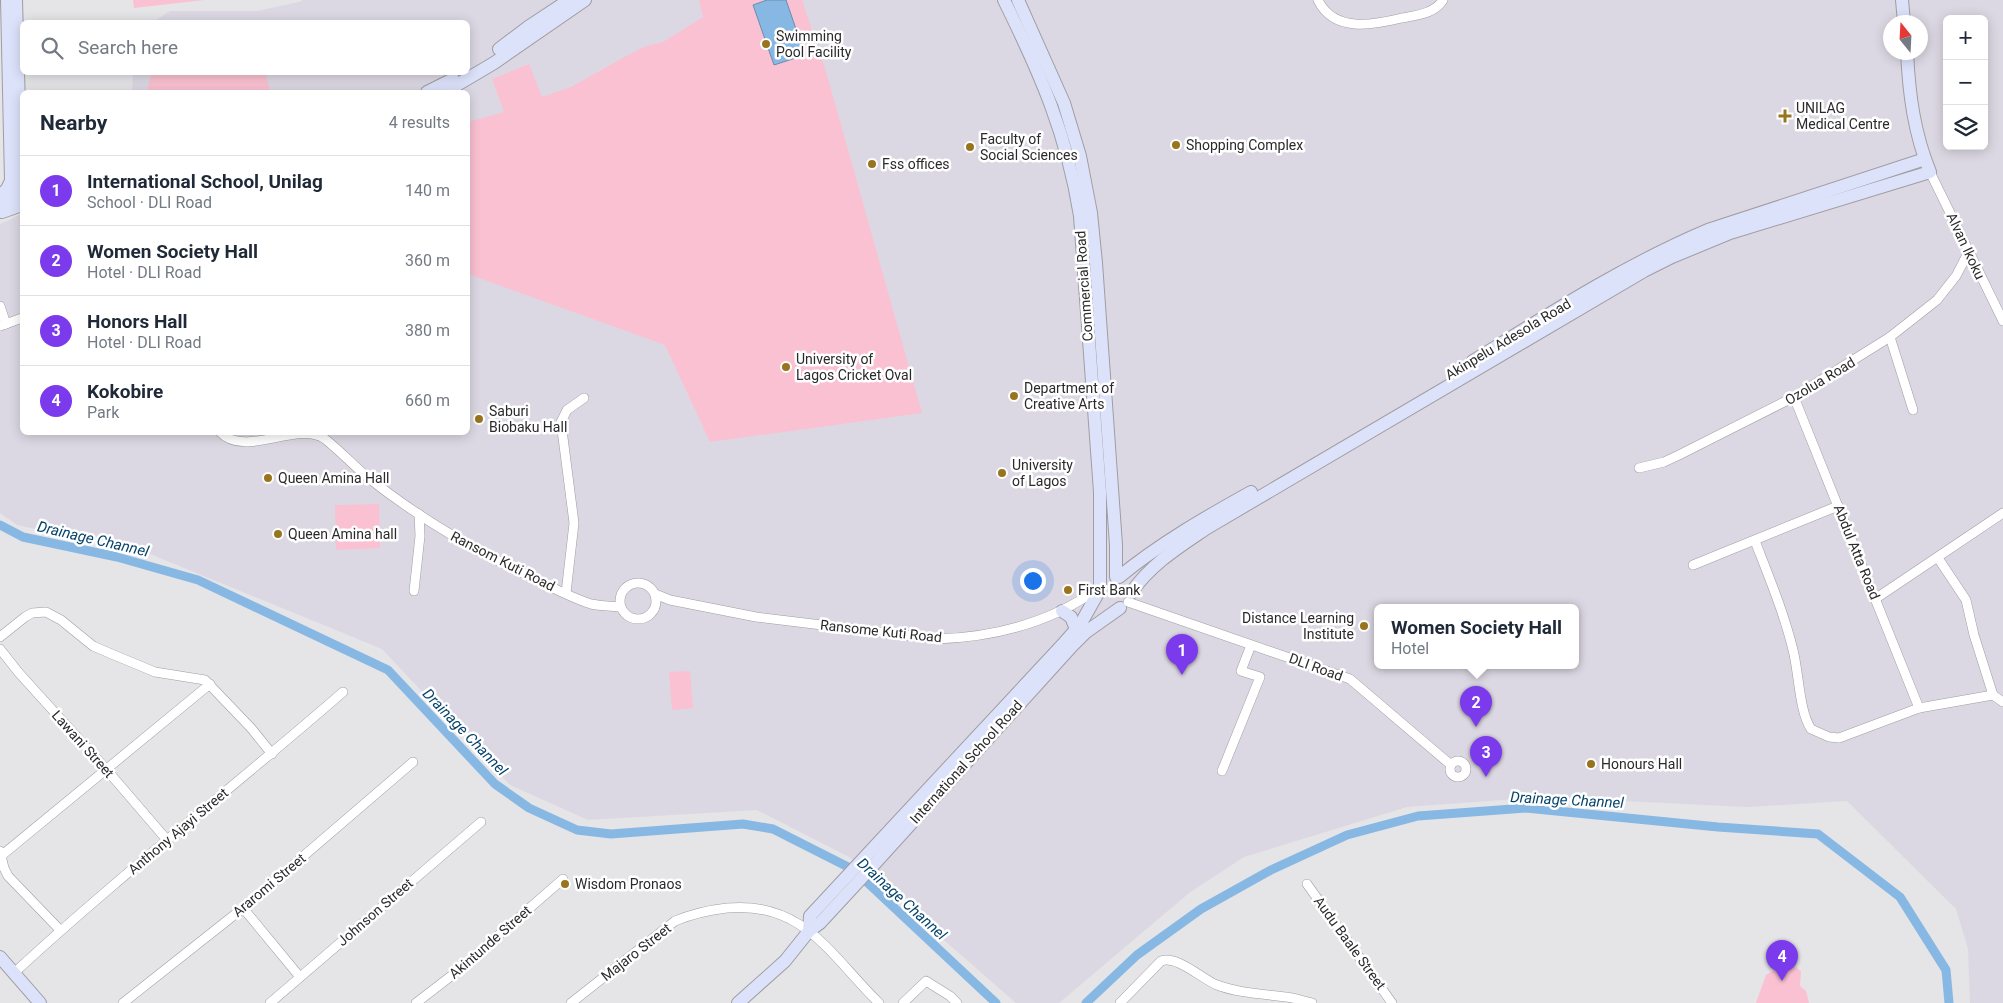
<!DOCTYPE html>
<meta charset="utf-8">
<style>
body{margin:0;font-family:Roboto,sans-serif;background:#f6f6f7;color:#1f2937}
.controls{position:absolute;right:15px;top:15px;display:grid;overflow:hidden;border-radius:8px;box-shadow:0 2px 12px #0003}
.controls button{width:45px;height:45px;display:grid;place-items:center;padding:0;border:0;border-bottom:1px solid #e0e1e3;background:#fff;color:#1f2937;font:25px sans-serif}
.compass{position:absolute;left:1883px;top:15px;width:45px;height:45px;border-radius:50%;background:#fff;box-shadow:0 2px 12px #0003;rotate:342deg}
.you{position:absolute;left:1032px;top:580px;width:18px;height:18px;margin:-12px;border:4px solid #fff;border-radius:50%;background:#1a73e8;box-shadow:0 0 0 8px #1a73e833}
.badge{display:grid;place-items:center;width:32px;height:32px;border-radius:50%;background:#7c3aed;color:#fff;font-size:16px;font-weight:700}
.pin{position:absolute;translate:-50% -41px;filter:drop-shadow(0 1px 2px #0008)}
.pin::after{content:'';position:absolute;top:26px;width:18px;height:15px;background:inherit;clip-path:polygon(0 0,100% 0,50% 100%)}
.popup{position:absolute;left:1374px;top:604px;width:205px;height:65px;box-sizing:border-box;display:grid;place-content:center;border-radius:8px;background:#fff;filter:drop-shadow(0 1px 4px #0005);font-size:16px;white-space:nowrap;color:#747a83}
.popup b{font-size:19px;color:#1f2937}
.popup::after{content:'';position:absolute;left:50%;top:100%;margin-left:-10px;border:10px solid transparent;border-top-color:#fff}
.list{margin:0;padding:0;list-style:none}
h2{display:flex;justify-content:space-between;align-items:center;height:65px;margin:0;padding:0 20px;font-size:21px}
h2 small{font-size:16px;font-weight:400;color:#747a83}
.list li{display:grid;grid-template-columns:32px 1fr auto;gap:15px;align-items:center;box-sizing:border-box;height:70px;padding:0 20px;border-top:1px solid #e0e1e3}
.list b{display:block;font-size:19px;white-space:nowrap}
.list p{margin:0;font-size:16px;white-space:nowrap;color:#747a83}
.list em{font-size:16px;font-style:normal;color:#747a83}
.icon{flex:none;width:28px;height:28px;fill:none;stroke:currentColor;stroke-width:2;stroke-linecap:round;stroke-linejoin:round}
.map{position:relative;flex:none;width:2003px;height:1003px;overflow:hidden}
.search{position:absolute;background:#fff;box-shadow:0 2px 12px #0003;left:20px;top:20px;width:450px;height:55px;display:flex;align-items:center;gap:12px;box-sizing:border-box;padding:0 18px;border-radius:8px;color:#747a83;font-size:19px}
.panel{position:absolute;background:#fff;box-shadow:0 2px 12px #0003;left:20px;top:90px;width:450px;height:345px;border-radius:8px}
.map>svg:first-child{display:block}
.built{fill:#dcd8e3;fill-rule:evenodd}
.green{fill:#fac1d2}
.water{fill:#86b8e3;stroke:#6a8dac}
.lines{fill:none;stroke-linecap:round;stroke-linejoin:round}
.canal{stroke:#86b8e3;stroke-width:9}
.street-casing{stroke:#9f9da1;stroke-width:10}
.secondary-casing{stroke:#9f9da1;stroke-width:14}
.street{stroke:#fff;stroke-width:9}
.secondary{stroke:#dde2fb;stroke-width:12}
.poi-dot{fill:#97741d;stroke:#fff;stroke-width:2}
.labels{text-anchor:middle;stroke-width:5;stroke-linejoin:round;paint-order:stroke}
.poi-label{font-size:14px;fill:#2a292b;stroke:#fff;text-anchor:start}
.street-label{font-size:14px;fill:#2a292b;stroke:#fff}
.water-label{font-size:15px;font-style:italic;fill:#06436b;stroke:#fff}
</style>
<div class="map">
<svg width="2003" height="1003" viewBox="0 0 2003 1003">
<rect width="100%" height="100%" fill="#e5e4e7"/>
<path class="built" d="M 303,0 L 2003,0 L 2003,1003 L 1970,1003 L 1968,949 L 1956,909 L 1847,801 L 1747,807 L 1542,797 L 1407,807 L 1244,857 L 1189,893 L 1059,1003 L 1016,1003 L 849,857 L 757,810 L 588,820 L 510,785 L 382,649 L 150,554 L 17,525 L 0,513 L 0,224 L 22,214 L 22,432 L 468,432 L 468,92 L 132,92 L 133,73 L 468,72 L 468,22 L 153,22 L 170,11 L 257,11 L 299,2 ZM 1947,19 L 1984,19 L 1984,146 L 1947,146 ZM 1890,22 L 1920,22 L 1920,52 L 1890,52 ZM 1377,608 L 1575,608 L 1575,666 L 1377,666 Z"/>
<g class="green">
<polygon points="133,0 204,0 134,8"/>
<polygon points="699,0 802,0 827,75 922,413 710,442 665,345 468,274 468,122 504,112 492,79 529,64 542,97 571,87 628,55 646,46 663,42 703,17"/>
<polygon points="151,73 266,73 270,92 147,92"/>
<polygon points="379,504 380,548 336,550 335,505"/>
<polygon points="690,671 693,708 672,710 669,672"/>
<polygon points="1789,962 1801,971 1800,986 1806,991 1809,1003 1756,1003 1766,975"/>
</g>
<polygon class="water" points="767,0 786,0 805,55 774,65 753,5"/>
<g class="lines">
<g class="canal">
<polyline points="0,525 23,537 117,557 198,580 388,670 495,784 529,808 577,830 611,834 743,824 773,829 854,870 996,1003"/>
<polyline points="1086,1003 1137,955 1201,909 1271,870 1347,835 1418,816 1526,808 1718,827 1818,834 1900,897 1946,970 1949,1003"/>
</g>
<g class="street-casing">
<g id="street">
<path d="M 1318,0 C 1334,33 1373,25 1402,18 C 1417,15 1434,14 1443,0"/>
<polyline points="1930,172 2003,321"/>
<polyline points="0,306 6,324"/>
<polyline points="0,326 22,318"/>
<polyline points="1890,337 1913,410"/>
<polyline points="1794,397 1919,708"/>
<path d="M 220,432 C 245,459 298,420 325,439 C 339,450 351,463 365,475 C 418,518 473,550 535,579 C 553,588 572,598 591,604 C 600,606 611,606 621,607"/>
<polyline points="1639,468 1664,462 1679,455 1794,397 1890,337 1937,300 1956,276 1969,251"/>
<path d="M 1755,541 C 1769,577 1784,613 1793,650 C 1799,673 1799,711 1811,729 L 1829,737 L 1839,738 L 1919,708 L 1993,695"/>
<polyline points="1938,558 1966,600 1974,635 1993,695"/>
<polyline points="1693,565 1838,506"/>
<circle cx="638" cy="601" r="18"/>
<polyline points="414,591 420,536 419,514"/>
<polyline points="566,593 574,523 561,422 567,410 584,398"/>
<path d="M 655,594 L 670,600 L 756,617 L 937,639 C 994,637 1052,622 1099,588"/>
<polyline points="1875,599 2003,513"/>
<polyline points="1128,602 1350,679 1451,765"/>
<polyline points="0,637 25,617 32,613 46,612 61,620 93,646 114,655 155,672 205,680 251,728 272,754"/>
<polyline points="0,649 19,673 106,769 167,840"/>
<polyline points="1993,695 2003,702"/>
<circle cx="1458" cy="769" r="8"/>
<polyline points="1222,771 1260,677 1241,671 1251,645"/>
<polyline points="0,851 4,868 8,876 60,930"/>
<polyline points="1,856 210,684"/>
<polyline points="1307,884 1392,1003"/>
<polyline points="243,908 300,977"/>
<path d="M 14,973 C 120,875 234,787 343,692"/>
<polyline points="123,1003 243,908 413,762"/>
<polyline points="270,1003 481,822"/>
<polyline points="416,1003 455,973 563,879"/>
<path d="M 571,1003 L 675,921 C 692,914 709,910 727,908 C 804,901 831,956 879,1003"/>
<polyline points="903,1003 926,981 950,996 957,1003"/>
<path d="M 1120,1003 L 1161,961 C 1177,955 1202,979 1217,985 C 1238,993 1263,994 1286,997 C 1295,998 1303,1001 1312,1003"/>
</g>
</g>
<g class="secondary-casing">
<g id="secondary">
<path d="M 1004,0 C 1040,73 1067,134 1080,216 L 1100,492 L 1100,585"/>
<polyline points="1018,0 1064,103 1080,156 1091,213 1096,263 1116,545 1116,577"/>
<polyline points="1902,0 1904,22"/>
<polyline points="499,49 528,27 569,0"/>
<polyline points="427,92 453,79"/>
<polyline points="445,92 494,63 585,0"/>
<polyline points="0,196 7,189 11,181 7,0"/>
<polyline points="0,208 18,194 21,176 16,0"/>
<polyline points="2,212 22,205"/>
<path d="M 1473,361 C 1549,314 1625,265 1708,230 L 1925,159"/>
<path d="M 1119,577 C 1159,544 1206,517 1251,492"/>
<path d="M 1131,593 C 1151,564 1179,547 1207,528 L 1644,271 L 1672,257 L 1730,233 L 1930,172 C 1914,133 1909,94 1907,52"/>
<polyline points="1062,611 1071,617 1076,629"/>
<polyline points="809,931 810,916 1064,643 1080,625 1098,593"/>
<polyline points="0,957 40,1003"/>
<polyline points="738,1003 785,961 809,931 820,923 869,870 1072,646 1086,632 1120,608"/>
</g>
</g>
<use href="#street" class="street"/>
<use href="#secondary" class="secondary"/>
</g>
<g class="poi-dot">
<circle cx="766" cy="44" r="5"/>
<path d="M1782.5 108.5h5v5h5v5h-5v5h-5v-5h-5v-5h5z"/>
<circle cx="1176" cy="145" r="5"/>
<circle cx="970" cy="147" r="5"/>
<circle cx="872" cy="164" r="5"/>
<circle cx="786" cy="367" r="5"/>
<circle cx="1014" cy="396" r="5"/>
<circle cx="479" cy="419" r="5"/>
<circle cx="1002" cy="473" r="5"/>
<circle cx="268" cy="478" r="5"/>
<circle cx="278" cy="534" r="5"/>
<circle cx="1068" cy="590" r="5"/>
<circle cx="1364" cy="626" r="5"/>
<circle cx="1591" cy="764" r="5"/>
<circle cx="565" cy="884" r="5"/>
</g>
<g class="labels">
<g class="poi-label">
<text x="776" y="41">Swimming<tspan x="776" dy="16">Pool Facility</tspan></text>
<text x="1796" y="113">UNILAG<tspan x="1796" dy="16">Medical Centre</tspan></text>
<text x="980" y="144">Faculty of<tspan x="980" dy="16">Social Sciences</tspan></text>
<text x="1186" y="150">Shopping Complex</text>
<text x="882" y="169">Fss offices</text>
<text x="796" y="364">University of<tspan x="796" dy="16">Lagos Cricket Oval</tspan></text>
<text x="1024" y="393">Department of<tspan x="1024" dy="16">Creative Arts</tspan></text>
<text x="489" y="416">Saburi<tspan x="489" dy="16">Biobaku Hall</tspan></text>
<text x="1012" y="470">University<tspan x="1012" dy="16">of Lagos</tspan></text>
<text x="278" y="483">Queen Amina Hall</text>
<text x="288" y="539">Queen Amina hall</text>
<text x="1078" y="595">First Bank</text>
<text x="1354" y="623" text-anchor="end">Distance Learning<tspan x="1354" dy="16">Institute</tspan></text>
<text x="1601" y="769">Honours Hall</text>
<text x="575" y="889">Wisdom Pronaos</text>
</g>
<g class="street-label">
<text transform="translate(1966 246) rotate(65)" y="5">Alvan Ikoku</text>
<text transform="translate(1084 286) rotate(-94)" y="5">Commercial Road</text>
<text transform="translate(1508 339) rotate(-31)" y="5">Akinpelu Adesola Road</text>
<text transform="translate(1820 381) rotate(-31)" y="5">Ozolua Road</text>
<text transform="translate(1857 552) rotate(68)" y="5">Abdul Atta Road</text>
<text transform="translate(503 561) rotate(27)" y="5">Ransom Kuti Road</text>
<text transform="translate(881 631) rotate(6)" y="5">Ransome Kuti Road</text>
<text transform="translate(1316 667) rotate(20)" y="5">DLI Road</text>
<text transform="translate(83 744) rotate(48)" y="5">Lawani Street</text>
<text transform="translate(966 762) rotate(-48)" y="5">International School Road</text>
<text transform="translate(178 831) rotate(-40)" y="5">Anthony Ajayi Street</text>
<text transform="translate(269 885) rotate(-40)" y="5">Araromi Street</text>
<text transform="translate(375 912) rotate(-41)" y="5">Johnson Street</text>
<text transform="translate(490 942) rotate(-41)" y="5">Akintunde Street</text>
<text transform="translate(1350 943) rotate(54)" y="5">Audu Baale Street</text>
<text transform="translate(636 952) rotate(-38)" y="5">Majaro Street</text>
</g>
<g class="water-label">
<text transform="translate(93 539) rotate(13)" y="5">Drainage Channel</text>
<text transform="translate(465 732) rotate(46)" y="5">Drainage Channel</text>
<text transform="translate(1567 800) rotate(3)" y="5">Drainage Channel</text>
<text transform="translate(902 899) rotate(42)" y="5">Drainage Channel</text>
</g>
</g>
</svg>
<div class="controls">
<button>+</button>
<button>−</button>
<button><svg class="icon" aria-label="layers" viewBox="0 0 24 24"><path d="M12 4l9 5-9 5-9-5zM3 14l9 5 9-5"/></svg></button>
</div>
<svg class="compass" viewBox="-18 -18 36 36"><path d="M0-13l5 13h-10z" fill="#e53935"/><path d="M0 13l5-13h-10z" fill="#747a83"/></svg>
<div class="you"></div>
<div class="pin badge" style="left:1182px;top:675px">1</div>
<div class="pin badge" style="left:1476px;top:727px">2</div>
<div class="popup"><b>Women Society Hall</b>Hotel</div>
<div class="pin badge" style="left:1486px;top:777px">3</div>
<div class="pin badge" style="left:1782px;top:981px">4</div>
<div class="search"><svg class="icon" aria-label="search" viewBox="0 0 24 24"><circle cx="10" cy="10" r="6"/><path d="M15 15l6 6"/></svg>Search here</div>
<section class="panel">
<h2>Nearby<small>4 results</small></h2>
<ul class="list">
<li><span class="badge">1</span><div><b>International School, Unilag</b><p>School · DLI Road</p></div><em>140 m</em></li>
<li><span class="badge">2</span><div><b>Women Society Hall</b><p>Hotel · DLI Road</p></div><em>360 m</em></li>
<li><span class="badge">3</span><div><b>Honors Hall</b><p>Hotel · DLI Road</p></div><em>380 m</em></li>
<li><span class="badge">4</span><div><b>Kokobire</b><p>Park</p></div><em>660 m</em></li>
</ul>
</section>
</div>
